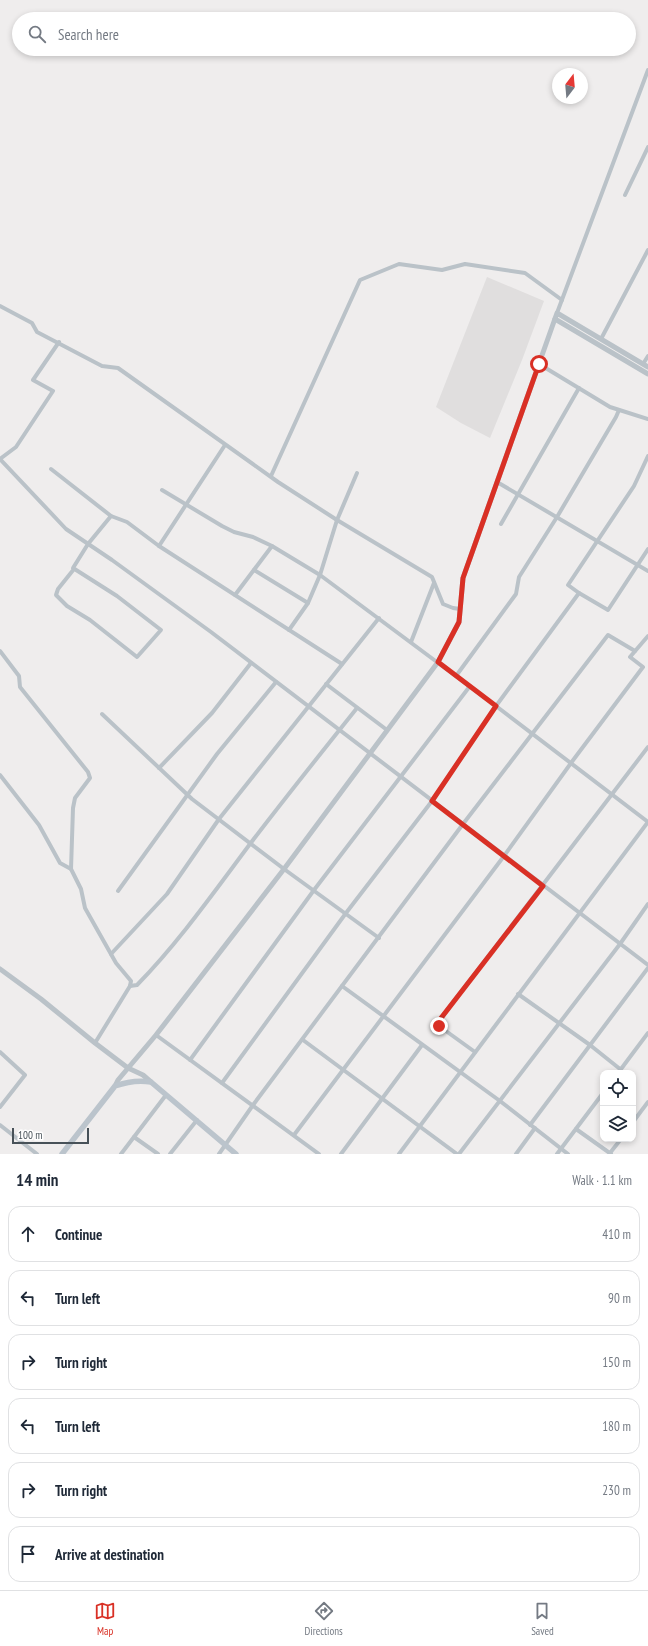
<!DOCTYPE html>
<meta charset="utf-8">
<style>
body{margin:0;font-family:"PT Sans Narrow",sans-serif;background:#f2f2f3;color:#1f2937}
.controls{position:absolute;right:12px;bottom:12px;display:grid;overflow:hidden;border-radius:8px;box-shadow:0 2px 6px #0003}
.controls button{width:36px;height:36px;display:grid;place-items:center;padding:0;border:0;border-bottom:1px solid #e0e1e3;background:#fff;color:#1f2937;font:20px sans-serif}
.compass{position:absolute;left:552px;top:68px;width:36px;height:36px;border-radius:50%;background:#fff;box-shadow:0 2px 6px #0003;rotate:16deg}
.scale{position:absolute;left:12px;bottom:10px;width:77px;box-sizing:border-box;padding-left:4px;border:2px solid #475158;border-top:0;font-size:11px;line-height:14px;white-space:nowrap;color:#475158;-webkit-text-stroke:3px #fff;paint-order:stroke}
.stop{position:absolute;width:12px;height:12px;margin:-9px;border:3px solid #d93025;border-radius:50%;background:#fff}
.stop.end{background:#d93025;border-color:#fff;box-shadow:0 1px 4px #0008}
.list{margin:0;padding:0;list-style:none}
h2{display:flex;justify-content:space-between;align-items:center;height:52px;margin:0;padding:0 16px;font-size:17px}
h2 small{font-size:13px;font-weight:400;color:#747a83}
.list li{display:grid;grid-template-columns:26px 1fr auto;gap:12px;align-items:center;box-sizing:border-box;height:56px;margin:0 8px 8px;padding:0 8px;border:1px solid #e0e1e3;border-radius:12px}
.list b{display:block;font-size:15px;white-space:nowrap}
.list em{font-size:13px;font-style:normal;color:#747a83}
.icon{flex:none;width:22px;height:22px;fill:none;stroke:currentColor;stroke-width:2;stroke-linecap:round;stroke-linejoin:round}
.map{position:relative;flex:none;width:648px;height:1154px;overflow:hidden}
.search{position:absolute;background:#fff;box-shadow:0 2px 6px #0003;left:12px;right:12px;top:12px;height:44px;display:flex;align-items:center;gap:10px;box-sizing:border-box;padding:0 14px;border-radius:22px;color:#747a83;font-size:15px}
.sheet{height:436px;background:#fff}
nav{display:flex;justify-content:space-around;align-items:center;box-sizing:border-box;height:56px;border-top:1px solid #e0e1e3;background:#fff;font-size:11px;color:#747a83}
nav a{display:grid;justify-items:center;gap:2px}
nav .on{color:#d93025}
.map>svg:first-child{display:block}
.education{fill:#e0dede}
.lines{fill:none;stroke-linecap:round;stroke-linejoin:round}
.minor{stroke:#bac2c8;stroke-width:4}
.tertiary{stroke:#bac2c8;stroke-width:5}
.secondary{stroke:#bbc4cc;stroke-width:5.5}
.route{stroke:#d93025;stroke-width:5}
</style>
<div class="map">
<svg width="648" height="1154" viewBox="0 0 648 1154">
<rect width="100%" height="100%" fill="#efeded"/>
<polygon class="education" points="487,277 544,301 522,360 490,438 461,423 436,407"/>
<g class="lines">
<g class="minor">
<polyline points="625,195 648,147"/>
<polyline points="0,306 32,323 37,332 102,366 118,368 278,482 337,520 432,577 443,604 453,608 460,609"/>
<polyline points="557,313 648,70"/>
<polyline points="601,339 648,250"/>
<polyline points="539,364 610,407 648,419"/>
<polyline points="643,364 648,356"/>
<polyline points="0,459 66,529 112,560 211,632 648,965"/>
<polyline points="0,459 16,447 53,391 33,380 59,342"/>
<polyline points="51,469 111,516 127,522 159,546 342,664"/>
<polyline points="271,476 360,280 399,264 442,270 465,264 525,273 562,300"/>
<polyline points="497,482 648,571"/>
<polyline points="162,490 222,526 234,532 253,537 272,546 320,575 496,706 648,822"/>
<polyline points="501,524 579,388"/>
<polyline points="159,546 225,445"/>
<polyline points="74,569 58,589 56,595 67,606 90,620 137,657 161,630 117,596 73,568 88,544 111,516"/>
<polyline points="254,570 308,603"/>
<polyline points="579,593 608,610 648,549"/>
<polyline points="235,595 272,546"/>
<polyline points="289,630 308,603 320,575 337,520 357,473"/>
<polyline points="411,642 434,583"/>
<polyline points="0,651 19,676 20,687 88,772 90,778 75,798 73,808 71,869 81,889 85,908 116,963 131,981 130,986 95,1043"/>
<polyline points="456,676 516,594 519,577 557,517 616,417 619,410"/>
<polyline points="326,684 387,730"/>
<polyline points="102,714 192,799 284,869 379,938"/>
<polyline points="159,768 212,713 251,663"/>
<polyline points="0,775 39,825 60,863 71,869"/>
<polyline points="118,891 217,754 276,682"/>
<polyline points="111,954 167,894 219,819 379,618"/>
<path d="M 130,986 L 137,985 C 179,942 214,892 250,844 C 285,798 321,753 357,708"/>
<polyline points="342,986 500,1101 568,1154"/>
<polyline points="518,994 590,1045 620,1069"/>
<polyline points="156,1035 319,1154"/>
<polyline points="303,1040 457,1154"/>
<polyline points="0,1052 25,1075 0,1107"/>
<polyline points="475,1052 439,1026 438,1022 648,747"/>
<polyline points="190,1060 314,890 470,686"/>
<polyline points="618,1073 648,1033"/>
<polyline points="222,1083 346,913 432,801 496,706 579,593 568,585 634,486 648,456"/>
<polyline points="633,1122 648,1102"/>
<polyline points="0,1125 37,1154"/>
<polyline points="530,1125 648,968"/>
<polyline points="576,1129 611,1154"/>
<polyline points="294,1135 504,856 571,763 643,667 630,657 648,636"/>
<polyline points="134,1137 158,1154"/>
<polyline points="610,1153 621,1139"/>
<polyline points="121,1154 166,1095"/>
<polyline points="170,1154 197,1120"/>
<polyline points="219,1154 253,1105 463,824 608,635 635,651"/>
<polyline points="341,1154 422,1045"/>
<polyline points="399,1154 648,822"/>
<polyline points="459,1154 620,944 648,904"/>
<polyline points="516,1154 535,1128"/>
<polyline points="557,1154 603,1093"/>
</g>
<g class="tertiary">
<polyline points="555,319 648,374"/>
<polyline points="0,969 41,999 95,1043 128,1068 143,1075 151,1082"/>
<polyline points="115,1086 118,1080 156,1035 284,869 438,662 459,622 463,578 557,313 648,367"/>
</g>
<path class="secondary" d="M 62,1154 L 115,1086 C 126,1082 139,1080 151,1082 L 236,1154"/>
</g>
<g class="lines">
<polyline class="route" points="439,1026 438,1022 543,886 432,801 496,706 438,662 459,622 463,578 539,364"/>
</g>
</svg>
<div class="controls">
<button><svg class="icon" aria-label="locate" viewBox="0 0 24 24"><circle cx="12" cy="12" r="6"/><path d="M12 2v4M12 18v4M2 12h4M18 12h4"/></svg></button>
<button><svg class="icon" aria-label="layers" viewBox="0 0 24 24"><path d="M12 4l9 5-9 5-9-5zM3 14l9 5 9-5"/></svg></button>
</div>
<svg class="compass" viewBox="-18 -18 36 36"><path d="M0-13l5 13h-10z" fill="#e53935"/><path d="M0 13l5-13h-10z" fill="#747a83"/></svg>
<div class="scale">100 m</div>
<div class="stop" style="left:539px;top:364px"></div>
<div class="stop end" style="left:439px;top:1026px"></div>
<div class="search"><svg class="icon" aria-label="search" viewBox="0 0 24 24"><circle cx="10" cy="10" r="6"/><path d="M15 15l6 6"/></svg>Search here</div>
</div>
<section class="sheet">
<h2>14 min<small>Walk · 1.1 km</small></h2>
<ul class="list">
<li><svg class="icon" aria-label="ahead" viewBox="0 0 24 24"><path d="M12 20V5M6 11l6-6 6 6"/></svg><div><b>Continue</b></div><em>410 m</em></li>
<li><svg class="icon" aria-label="left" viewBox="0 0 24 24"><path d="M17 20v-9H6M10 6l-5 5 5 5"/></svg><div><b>Turn left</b></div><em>90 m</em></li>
<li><svg class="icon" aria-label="right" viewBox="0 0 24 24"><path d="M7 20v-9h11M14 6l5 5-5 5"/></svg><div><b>Turn right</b></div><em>150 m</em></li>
<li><svg class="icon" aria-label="left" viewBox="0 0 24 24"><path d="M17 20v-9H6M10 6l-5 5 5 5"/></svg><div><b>Turn left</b></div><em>180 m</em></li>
<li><svg class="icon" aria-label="right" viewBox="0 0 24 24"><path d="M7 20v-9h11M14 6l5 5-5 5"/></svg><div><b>Turn right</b></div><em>230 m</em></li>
<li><svg class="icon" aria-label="arrive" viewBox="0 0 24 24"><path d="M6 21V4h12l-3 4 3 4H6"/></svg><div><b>Arrive at destination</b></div></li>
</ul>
</section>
<nav>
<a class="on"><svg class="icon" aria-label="map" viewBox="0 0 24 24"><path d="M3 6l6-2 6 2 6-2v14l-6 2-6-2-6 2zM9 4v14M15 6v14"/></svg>Map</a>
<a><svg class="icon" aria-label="directions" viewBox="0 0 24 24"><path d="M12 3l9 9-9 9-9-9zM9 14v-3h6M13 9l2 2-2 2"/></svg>Directions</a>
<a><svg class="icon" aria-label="saved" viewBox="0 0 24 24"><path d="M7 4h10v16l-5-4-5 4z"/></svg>Saved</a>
</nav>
